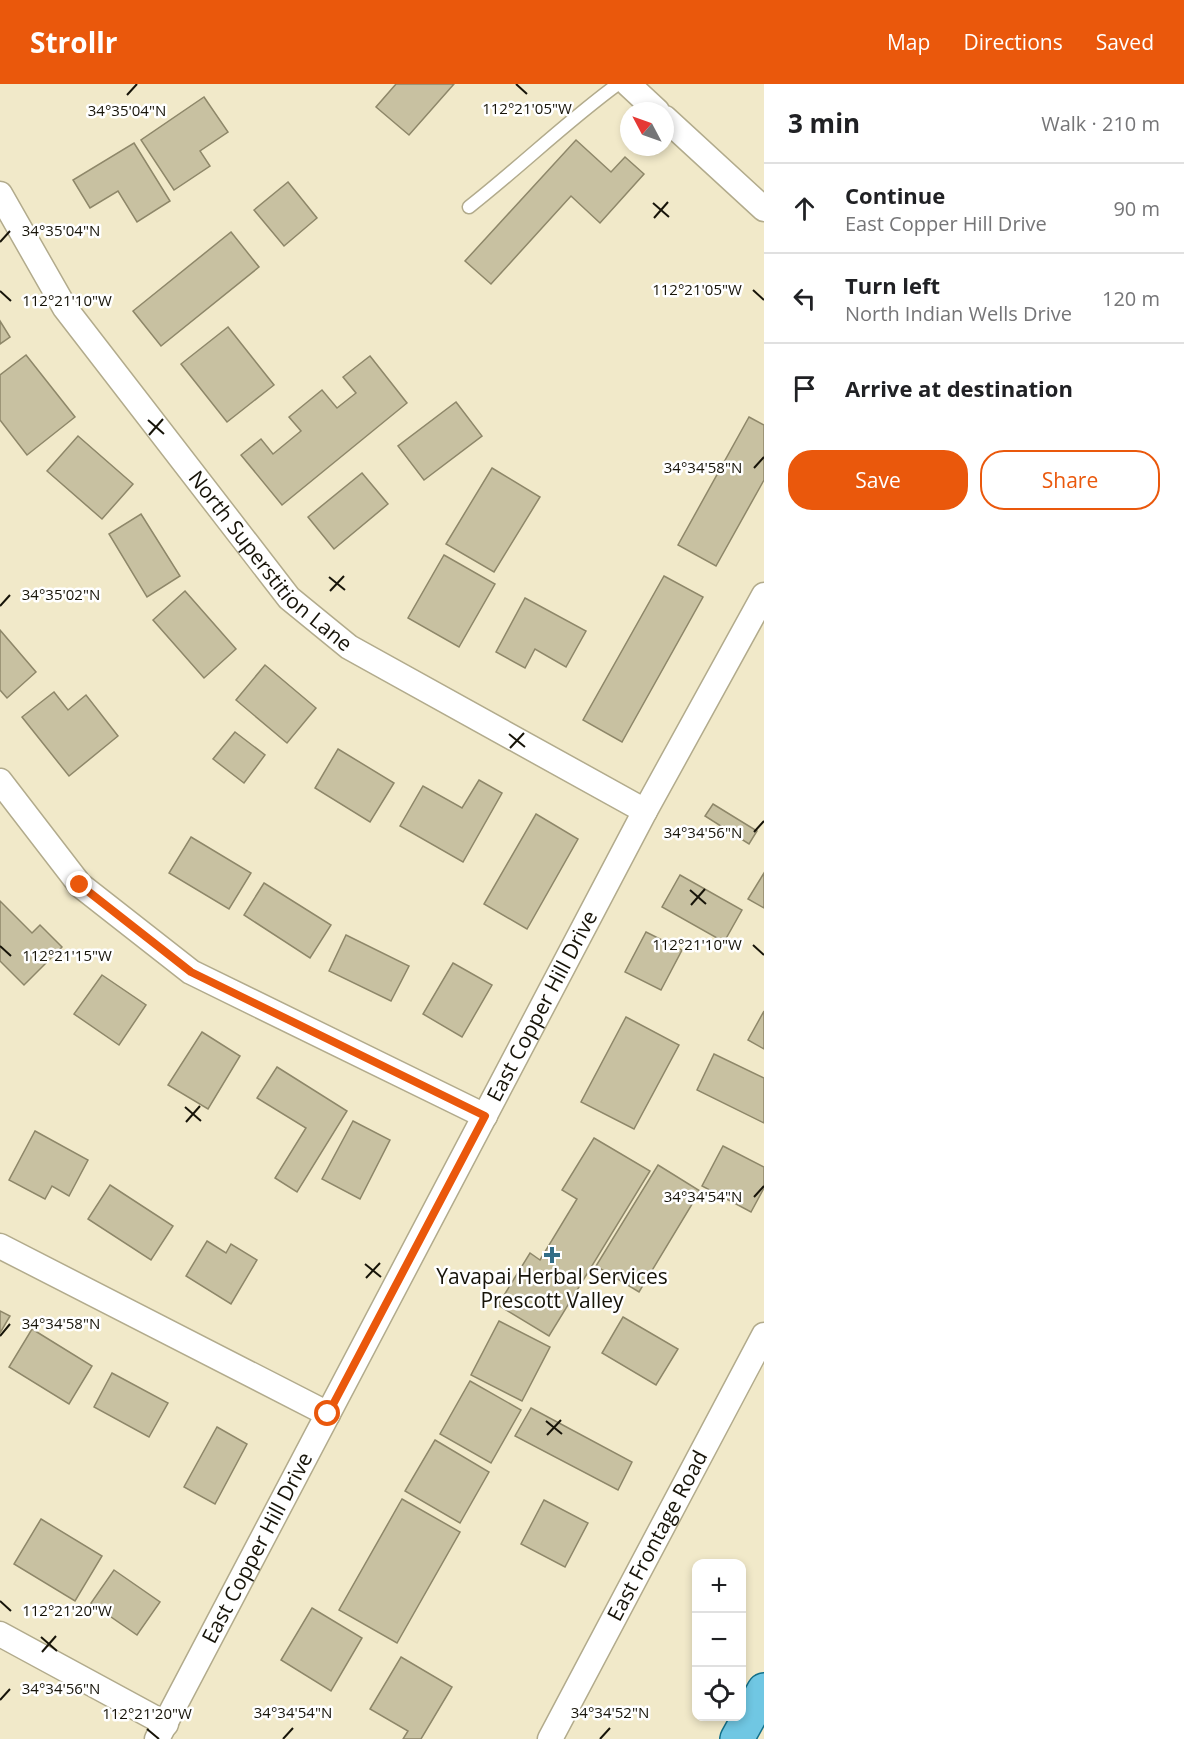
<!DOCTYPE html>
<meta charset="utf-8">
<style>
body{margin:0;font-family:"Open Sans",sans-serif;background:#f6f6f6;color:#202124}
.controls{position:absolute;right:18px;bottom:18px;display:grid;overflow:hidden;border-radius:12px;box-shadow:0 3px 9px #0003}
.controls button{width:54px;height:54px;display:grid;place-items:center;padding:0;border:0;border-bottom:2px solid #e0e0e0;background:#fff;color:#202124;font:30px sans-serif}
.compass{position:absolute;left:620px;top:18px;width:54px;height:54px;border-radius:50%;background:#fff;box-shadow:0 3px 9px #0003;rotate:311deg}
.stop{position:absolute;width:18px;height:18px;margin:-14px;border:4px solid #ea580c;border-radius:50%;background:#fff}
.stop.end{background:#ea580c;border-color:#fff;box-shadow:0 2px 6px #0008}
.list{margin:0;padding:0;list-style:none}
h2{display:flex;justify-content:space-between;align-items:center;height:78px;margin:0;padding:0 24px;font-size:26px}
h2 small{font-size:20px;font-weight:400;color:#757577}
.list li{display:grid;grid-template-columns:39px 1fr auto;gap:18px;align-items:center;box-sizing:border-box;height:90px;padding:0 24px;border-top:2px solid #e0e0e0}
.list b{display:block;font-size:22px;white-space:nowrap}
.list p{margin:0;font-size:20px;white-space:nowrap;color:#757577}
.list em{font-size:20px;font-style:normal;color:#757577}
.actions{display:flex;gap:12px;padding:18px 24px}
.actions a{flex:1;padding:14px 0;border:2px solid #ea580c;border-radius:24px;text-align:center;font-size:21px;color:#ea580c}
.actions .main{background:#ea580c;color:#fff}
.icon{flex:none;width:33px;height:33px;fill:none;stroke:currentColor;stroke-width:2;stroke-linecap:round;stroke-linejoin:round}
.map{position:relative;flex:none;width:764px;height:1655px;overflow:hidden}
header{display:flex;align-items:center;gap:36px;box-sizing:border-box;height:84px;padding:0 30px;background:#ea580c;color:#fff}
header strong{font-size:28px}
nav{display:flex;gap:33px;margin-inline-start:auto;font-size:21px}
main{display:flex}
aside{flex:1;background:#fff}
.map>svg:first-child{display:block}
.building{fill:#c8c1a1;stroke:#8e8769;stroke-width:1.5}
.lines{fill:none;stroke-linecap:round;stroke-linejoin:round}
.lane-casing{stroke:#b2ab8c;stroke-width:15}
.street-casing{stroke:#b2ab8c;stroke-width:27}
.primary-casing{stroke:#12708a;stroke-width:36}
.lane{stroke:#fff;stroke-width:12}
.street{stroke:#fff;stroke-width:24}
.primary{stroke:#70c7e3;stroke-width:33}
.route{stroke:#ea580c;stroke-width:8}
.ticks{fill:none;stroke:#171409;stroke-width:2}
.poi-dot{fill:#336e86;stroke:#fff;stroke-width:2}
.labels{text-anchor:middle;stroke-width:5;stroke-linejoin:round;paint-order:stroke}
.street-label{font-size:21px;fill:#171409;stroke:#fff}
.poi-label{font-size:21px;fill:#171409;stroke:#fff}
.ticks-label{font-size:15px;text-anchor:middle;fill:#171409;stroke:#fff;stroke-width:5;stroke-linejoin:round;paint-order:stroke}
</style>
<header>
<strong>Strollr</strong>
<nav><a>Map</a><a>Directions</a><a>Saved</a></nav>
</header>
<main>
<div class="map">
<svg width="764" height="1655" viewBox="0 0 764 1655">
<rect width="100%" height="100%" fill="#f1e9c9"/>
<g class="building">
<polygon points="396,0 454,0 409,51 376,23"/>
<polygon points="204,13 228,48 200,67 210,82 174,106 141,56"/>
<polygon points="576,56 611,88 625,73 644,90 600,139 571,112 491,200 465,177"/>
<polygon points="134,59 170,117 137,138 118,107 90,124 73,96"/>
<polygon points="288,98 317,134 284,162 254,126"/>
<polygon points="231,148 259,183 161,262 133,227"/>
<polygon points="0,237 10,253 0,260"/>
<polygon points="228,243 274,301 227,338 181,280"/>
<polygon points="26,271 75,333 27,371 0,336 0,291"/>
<polygon points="370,272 407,319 282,421 241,371 261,355 273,370 301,347 289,333 322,306 337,324 356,309 343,293"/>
<polygon points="456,318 482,352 424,396 398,362"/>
<polygon points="749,333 764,341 764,396 716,482 678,461"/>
<polygon points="78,352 133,400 102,435 47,387"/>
<polygon points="492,384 540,413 494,488 446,460"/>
<polygon points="362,389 388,420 334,465 308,433"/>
<polygon points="141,430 180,492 147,513 109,450"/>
<polygon points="444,471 495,500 459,563 408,534"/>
<polygon points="664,492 703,513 622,658 583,636"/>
<polygon points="185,507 236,565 204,594 153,536"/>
<polygon points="525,514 586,547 566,583 535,565 525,584 496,568"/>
<polygon points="0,546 36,588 7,614 0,606"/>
<polygon points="265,581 316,624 287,659 236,616"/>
<polygon points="54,608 68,626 86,611 118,652 69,692 22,633"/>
<polygon points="235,648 265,671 244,699 213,675"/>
<polygon points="338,665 394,699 370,738 315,704"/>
<polygon points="479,696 502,709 463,778 400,742 423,702 462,724"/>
<polygon points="713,720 757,747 749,760 705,732"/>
<polygon points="536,730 578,755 527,845 484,820"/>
<polygon points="191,753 251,789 229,825 169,789"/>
<polygon points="764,789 764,824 748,815"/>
<polygon points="680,791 742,826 724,858 662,823"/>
<polygon points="264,799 331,841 310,874 244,831"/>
<polygon points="0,817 32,849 40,841 62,863 24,901 0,877"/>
<polygon points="646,848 682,866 661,906 625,888"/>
<polygon points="346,851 409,882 391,917 329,887"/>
<polygon points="453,879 492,901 462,953 423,930"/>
<polygon points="102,891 146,921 119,961 74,930"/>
<polygon points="764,927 764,965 748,956"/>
<polygon points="626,933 679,961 634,1045 581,1018"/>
<polygon points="202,948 240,972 208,1025 168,1001"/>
<polygon points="714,970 764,994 764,1039 697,1006"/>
<polygon points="277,983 347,1027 297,1108 275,1094 306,1044 257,1014"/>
<polygon points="353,1037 390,1056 360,1115 322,1095"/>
<polygon points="35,1047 88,1076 69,1112 52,1102 45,1115 9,1096"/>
<polygon points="594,1054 650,1087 549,1252 498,1221 530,1169 540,1176 577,1115 562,1106"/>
<polygon points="723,1062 764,1083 764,1104 751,1128 702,1102"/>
<polygon points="658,1081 700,1107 639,1208 596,1182"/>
<polygon points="110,1101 173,1142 151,1176 88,1135"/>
<polygon points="207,1157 226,1169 231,1160 257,1176 231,1220 186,1192"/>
<polygon points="0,1227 10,1232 0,1249"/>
<polygon points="623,1233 678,1265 656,1301 602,1269"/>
<polygon points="499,1237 550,1263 522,1317 471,1291"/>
<polygon points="32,1245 92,1282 69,1320 9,1283"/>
<polygon points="112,1289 168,1319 149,1353 94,1323"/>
<polygon points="470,1297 521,1326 491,1379 440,1350"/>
<polygon points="531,1324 632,1378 618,1406 515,1352"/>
<polygon points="217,1343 247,1360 215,1420 184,1403"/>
<polygon points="435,1356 489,1388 460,1439 405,1407"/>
<polygon points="402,1415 460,1448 397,1559 339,1526"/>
<polygon points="544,1416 588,1439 565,1483 521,1460"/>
<polygon points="41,1435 102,1472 75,1517 14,1480"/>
<polygon points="114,1486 160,1518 137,1551 91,1519"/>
<polygon points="312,1524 362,1554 331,1607 281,1576"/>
<polygon points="401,1573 452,1603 421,1655 403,1655 408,1647 370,1625"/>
</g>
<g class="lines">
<g class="lane-casing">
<path id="lane" d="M 469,123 C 520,83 566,38 618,0"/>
</g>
<g class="street-casing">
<g id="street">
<polyline points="628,0 657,27"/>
<polyline points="665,34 764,125"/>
<path id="s1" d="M 0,110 L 65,224 L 289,514 L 349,563 L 645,727"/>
<polyline points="0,697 80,801 191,888 485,1032"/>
<polyline points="0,1162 328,1330"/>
<polyline points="0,1550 166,1640"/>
<path id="s2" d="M 157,1655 L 645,727 L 764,511"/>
<path id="s3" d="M 550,1655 L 764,1251"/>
</g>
</g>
<g class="primary-casing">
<polyline id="primary" points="737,1655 764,1606"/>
</g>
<use href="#lane" class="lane"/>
<use href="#street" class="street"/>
<use href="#primary" class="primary"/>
</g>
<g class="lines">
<polyline class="route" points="80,801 191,888 485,1032 328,1330"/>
</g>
<path class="ticks" d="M 516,0 L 527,10M 127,11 L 137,0M 653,119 L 669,133M 654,134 L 668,118M 0,158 L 10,147M 753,206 L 764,216M 0,207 L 11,217M 148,336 L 164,350M 149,351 L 163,335M 754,384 L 764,373M 329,493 L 345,506M 330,507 L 344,492M 0,522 L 10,511M 509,650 L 525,663M 510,664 L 524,649M 754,748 L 764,737M 690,806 L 706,820M 691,821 L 705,805M 753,861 L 764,871M 0,862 L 11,872M 185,1023 L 201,1037M 186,1038 L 200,1022M 754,1113 L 764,1102M 365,1180 L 381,1193M 366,1194 L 380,1179M 0,1252 L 10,1240M 546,1337 L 562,1350M 547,1351 L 561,1336M 0,1517 L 11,1527M 41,1553 L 57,1567M 42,1568 L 56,1552M 0,1616 L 10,1605M 147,1645 L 159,1655M 283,1655 L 293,1644M 600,1655 L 610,1644"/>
<path class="poi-dot" d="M549 1162h6v6h6v6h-6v6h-6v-6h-6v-6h6z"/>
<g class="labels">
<g class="street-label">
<text dy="7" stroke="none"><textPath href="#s1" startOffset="458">North Superstition Lane</textPath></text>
<text dy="7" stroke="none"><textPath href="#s2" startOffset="828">East Copper Hill Drive</textPath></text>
<text dy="7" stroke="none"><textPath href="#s3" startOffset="230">East Frontage Road</textPath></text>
<text dy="7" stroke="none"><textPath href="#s2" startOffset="216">East Copper Hill Drive</textPath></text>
</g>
<g class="poi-label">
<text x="552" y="1200">Yavapai Herbal Services<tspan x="552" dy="24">Prescott Valley</tspan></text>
</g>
</g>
<g class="ticks-label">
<text x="527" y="30">112°21'05"W</text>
<text x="127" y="32">34°35'04"N</text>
<text x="61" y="152">34°35'04"N</text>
<text x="697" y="211">112°21'05"W</text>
<text x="67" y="222">112°21'10"W</text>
<text x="703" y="389">34°34'58"N</text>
<text x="61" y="516">34°35'02"N</text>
<text x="703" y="754">34°34'56"N</text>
<text x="697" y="866">112°21'10"W</text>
<text x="67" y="877">112°21'15"W</text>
<text x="703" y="1118">34°34'54"N</text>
<text x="61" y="1245">34°34'58"N</text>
<text x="67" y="1532">112°21'20"W</text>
<text x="61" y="1610">34°34'56"N</text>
<text x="293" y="1634">34°34'54"N</text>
<text x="610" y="1634">34°34'52"N</text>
<text x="147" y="1635">112°21'20"W</text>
</g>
</svg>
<div class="controls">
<button>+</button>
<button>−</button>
<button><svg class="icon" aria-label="locate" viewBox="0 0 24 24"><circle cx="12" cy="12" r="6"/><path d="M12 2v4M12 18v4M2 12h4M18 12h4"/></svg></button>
</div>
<svg class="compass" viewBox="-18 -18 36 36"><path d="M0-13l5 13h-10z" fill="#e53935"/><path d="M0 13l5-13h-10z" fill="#757577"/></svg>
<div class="stop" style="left:328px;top:1330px"></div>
<div class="stop end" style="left:80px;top:801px"></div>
</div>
<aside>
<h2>3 min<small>Walk · 210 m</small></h2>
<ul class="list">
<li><svg class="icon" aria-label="ahead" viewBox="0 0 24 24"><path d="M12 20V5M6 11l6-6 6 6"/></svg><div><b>Continue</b><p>East Copper Hill Drive</p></div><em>90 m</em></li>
<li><svg class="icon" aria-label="left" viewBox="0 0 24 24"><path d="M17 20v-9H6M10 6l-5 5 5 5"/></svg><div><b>Turn left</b><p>North Indian Wells Drive</p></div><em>120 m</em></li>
<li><svg class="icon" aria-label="arrive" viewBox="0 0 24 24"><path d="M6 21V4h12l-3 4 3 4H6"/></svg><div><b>Arrive at destination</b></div></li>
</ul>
<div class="actions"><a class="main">Save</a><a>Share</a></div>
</aside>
</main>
